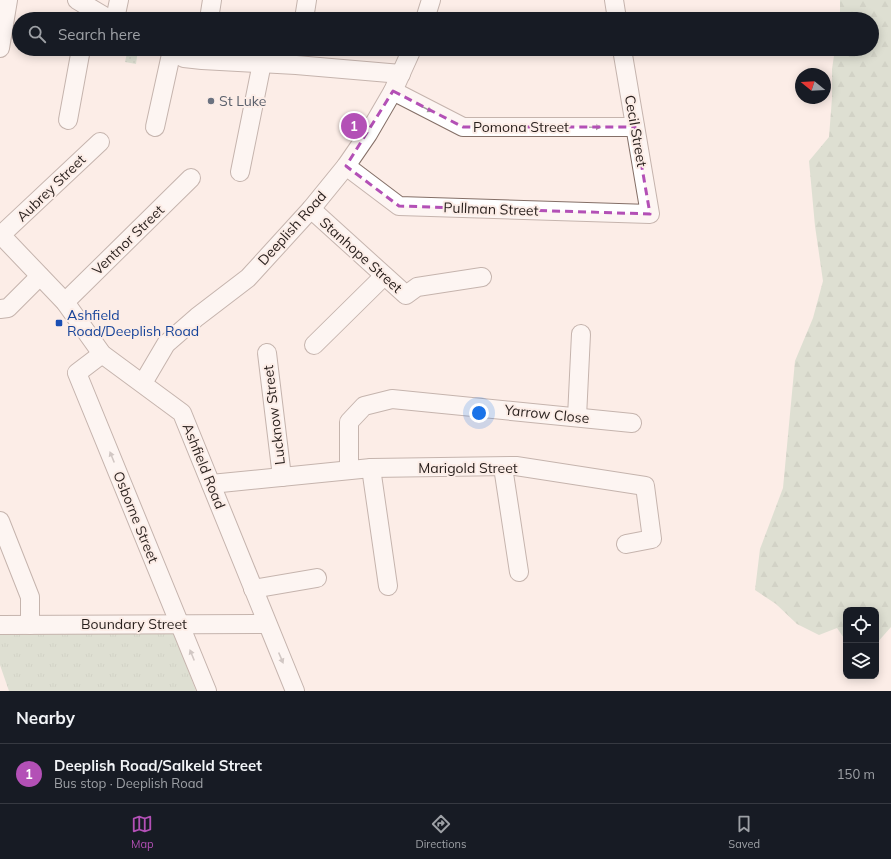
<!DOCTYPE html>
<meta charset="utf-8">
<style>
body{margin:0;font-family:Mulish,sans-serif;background:#20242c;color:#f1f3f6}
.controls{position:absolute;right:12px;bottom:12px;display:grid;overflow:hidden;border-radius:8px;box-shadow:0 2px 10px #0003}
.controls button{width:36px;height:36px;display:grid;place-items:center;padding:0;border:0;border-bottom:1px solid #363941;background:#171b24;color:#f1f3f6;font:20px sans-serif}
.compass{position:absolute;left:795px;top:68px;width:36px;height:36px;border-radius:50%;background:#171b24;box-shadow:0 2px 10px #0003;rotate:288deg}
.you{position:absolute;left:479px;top:413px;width:14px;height:14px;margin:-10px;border:3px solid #fff;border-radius:50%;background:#1a73e8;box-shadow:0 0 0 6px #1a73e833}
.badge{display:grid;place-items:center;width:26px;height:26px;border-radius:50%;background:#b350b6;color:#fff;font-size:13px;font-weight:700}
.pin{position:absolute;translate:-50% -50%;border:2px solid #fff;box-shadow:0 1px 4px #0006}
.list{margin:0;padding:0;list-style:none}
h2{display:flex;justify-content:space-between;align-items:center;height:52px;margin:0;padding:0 16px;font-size:17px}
h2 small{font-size:13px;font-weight:400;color:#9ea1a6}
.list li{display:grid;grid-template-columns:26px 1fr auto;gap:12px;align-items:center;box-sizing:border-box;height:60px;padding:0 16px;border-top:1px solid #363941}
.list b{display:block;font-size:15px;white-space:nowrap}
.list p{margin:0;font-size:13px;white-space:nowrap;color:#9ea1a6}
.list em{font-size:13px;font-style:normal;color:#9ea1a6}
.icon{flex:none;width:22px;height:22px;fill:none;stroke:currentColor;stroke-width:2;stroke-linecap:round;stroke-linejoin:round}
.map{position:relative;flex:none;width:891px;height:691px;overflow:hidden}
.search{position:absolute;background:#171b24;box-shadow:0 2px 10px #0003;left:12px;right:12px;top:12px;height:44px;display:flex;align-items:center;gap:10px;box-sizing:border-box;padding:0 14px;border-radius:22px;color:#9ea1a6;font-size:15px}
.sheet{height:112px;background:#171b24}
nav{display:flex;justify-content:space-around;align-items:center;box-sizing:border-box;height:56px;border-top:1px solid #363941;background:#171b24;font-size:11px;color:#9ea1a6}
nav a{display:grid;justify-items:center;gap:2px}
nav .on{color:#b350b6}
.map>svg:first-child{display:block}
.forest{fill:url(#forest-firs)}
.park{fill:url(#park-tufts)}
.garden{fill:url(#garden-dots)}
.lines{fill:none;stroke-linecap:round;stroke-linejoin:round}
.minor-casing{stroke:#846f67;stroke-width:20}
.minor{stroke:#fff;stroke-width:18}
.oneway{fill:#9e9a99}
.marked{fill:none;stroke:#b350b6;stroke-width:3;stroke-dasharray:8 5;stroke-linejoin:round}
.worship-dot{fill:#6b7280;stroke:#fcede7;stroke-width:1.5}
.transit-dot{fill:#1a4fb4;stroke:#fcede7;stroke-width:1.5}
.labels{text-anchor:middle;stroke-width:4;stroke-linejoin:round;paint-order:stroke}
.worship-label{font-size:14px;fill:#5b616d;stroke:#fcede7;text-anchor:start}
.street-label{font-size:14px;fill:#281f1c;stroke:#fcede7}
.transit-label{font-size:14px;fill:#164399;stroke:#fcede7;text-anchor:start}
</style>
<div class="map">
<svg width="891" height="691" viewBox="0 0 891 691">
<defs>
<pattern id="forest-firs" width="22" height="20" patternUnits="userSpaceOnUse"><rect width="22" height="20" fill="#bacfb8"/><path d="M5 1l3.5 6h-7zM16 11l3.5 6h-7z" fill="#a0b19e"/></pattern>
<pattern id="park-tufts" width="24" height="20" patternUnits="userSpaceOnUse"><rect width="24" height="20" fill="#bacfb8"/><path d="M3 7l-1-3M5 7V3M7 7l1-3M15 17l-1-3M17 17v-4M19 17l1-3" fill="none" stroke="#a0b19e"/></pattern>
<pattern id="garden-dots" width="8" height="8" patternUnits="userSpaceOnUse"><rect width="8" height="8" fill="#bacfb8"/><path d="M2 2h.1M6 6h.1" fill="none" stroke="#a0b19e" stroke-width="1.8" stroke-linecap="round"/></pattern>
</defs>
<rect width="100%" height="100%" fill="#fcede7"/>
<polygon class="forest" points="840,0 891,0 891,627 876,644 876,610 846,610 846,641 837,628 819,635 797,624 776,604 755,590 760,549 783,488 795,361 813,318 823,281 815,226 809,161 829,137 832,98 832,69 835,49 872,49 872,19 840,19"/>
<polygon class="park" points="172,628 196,691 9,691 0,665 0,629"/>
<polygon class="garden" points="128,49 138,49 136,64 125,62"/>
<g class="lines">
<g class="minor-casing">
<g id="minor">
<polyline points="77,0 109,19"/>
<polyline points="614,0 617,19"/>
<polyline points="115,19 119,0"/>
<polyline points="209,19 212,0"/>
<polyline points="304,19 307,0"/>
<polyline points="425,19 431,0"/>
<polyline points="0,48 8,0"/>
<polyline points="169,49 184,58 202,60 296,65 401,74"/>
<polyline points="393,91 463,127 635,127"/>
<polyline points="68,120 81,49"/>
<polyline points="155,127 172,50"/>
<polyline points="346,166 399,206 650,214 622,49"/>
<polyline points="240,172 262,63"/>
<polyline points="311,209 406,295 417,287 482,277"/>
<polyline points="0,234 65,302 102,354 182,413 295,691"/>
<polyline points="1,235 100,142"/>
<polyline points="65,302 191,178"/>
<polyline points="0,309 8,308 40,276"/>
<polyline points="314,345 384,276"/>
<polyline points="267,353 282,477"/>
<polyline points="102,354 77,373 207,691"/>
<polyline points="143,383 166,344 197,317 248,278 311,209 346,166 368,134 393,91 412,49"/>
<polyline points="577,417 581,334"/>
<polyline points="503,467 519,572"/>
<polyline points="371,468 388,586"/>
<polyline points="349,470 349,422 364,406 392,399 632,423"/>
<polyline points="211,484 371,468 516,466 645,486 652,539 626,544"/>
<polyline points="0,521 30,597 30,625"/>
<polyline points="253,589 317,578"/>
<polyline points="0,625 267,624"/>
</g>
</g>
<use href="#minor" class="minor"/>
</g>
<defs><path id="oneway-solid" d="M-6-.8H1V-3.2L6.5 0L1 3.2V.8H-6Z"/></defs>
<g class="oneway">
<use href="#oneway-solid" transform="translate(427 109) rotate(27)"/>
<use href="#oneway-solid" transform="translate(595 127)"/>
<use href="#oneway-solid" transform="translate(112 457) rotate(-112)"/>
<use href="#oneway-solid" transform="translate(192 655) rotate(-112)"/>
<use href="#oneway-solid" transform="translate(281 658) rotate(67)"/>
</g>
<path d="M0 0H891V691H0ZM 393,91 L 463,127 L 635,127 L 650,214 L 399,206 L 346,166 Z" fill="#fcede7" fill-opacity=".55" fill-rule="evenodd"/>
<path class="marked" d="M 393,91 L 463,127 L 635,127 L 650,214 L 399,206 L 346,166 Z"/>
<circle class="worship-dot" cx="211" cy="101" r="4"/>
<rect class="transit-dot" x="55" y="319" width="8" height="8" rx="2"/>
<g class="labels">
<g class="worship-label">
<text x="219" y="106">St Luke</text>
</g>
<g class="street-label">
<text x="521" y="132">Pomona Street</text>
<text transform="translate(636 131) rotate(80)" y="5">Cecil Street</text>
<text transform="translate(51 188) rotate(-44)" y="5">Aubrey Street</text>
<text transform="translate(491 209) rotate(2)" y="5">Pullman Street</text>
<text transform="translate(292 228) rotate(-48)" y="5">Deeplish Road</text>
<text transform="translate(128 240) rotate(-44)" y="5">Ventnor Street</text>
<text transform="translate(361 255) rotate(42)" y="5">Stanhope Street</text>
<text transform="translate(547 414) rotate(6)" y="5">Yarrow Close</text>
<text transform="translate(274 415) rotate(-97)" y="5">Lucknow Street</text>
<text transform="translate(204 466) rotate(68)" y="5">Ashfield Road</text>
<text x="468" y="473">Marigold Street</text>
<text transform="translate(136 517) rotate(68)" y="5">Osborne Street</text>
<text x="134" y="629">Boundary Street</text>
</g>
<g class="transit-label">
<text x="67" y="320">Ashfield<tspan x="67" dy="16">Road/Deeplish Road</tspan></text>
</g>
</g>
</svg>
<div class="controls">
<button><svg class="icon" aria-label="locate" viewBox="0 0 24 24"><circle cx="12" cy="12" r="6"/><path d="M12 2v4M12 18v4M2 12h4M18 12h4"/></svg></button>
<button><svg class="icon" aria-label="layers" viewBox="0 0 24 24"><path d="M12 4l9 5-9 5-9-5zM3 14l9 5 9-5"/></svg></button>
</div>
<svg class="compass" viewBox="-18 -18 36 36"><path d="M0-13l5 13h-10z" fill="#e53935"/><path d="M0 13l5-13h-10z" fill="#9ea1a6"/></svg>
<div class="you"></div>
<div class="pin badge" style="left:354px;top:126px">1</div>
<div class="search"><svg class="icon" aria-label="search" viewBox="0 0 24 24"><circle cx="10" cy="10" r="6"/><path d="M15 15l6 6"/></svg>Search here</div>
</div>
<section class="sheet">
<h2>Nearby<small></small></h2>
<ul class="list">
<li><span class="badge">1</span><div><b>Deeplish Road/Salkeld Street</b><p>Bus stop · Deeplish Road</p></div><em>150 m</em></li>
</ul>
</section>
<nav>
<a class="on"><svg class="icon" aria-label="map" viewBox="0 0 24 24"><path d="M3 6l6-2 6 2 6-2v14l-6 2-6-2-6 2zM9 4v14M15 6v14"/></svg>Map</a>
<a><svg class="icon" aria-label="directions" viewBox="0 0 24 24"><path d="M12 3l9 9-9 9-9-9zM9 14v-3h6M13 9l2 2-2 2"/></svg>Directions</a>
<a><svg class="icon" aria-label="saved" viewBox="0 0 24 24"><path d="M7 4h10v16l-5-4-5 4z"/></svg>Saved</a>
</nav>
